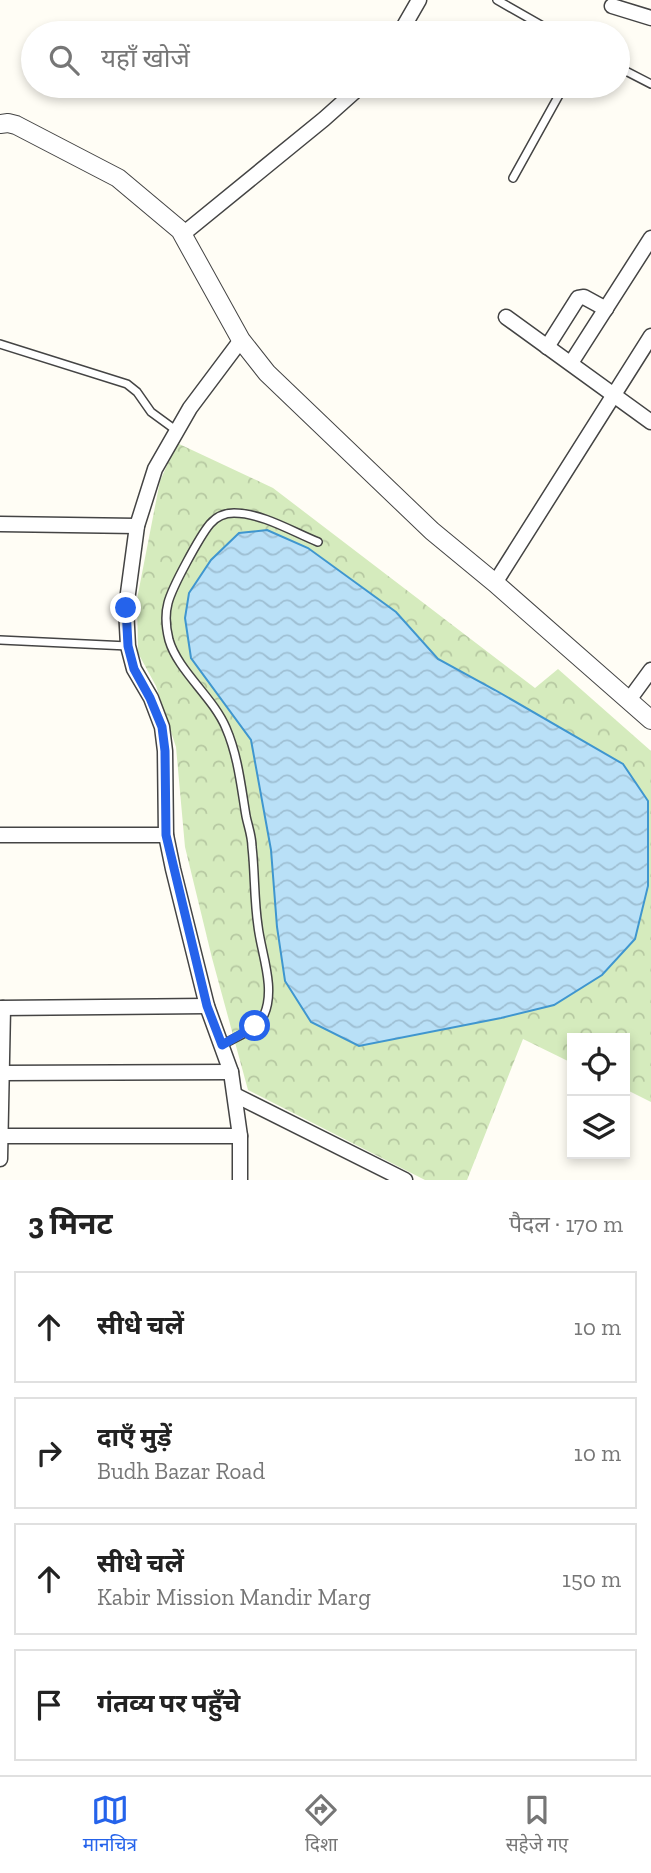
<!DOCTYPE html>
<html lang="hi">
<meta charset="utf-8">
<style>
body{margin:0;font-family:"Zilla Slab","Noto Sans Devanagari",serif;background:#f2f2f2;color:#222}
.controls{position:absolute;right:21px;bottom:21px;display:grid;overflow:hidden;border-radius:0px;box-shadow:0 4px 10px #0003}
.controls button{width:63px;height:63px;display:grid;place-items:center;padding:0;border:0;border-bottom:2px solid #e0e0e0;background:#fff;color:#222;font:35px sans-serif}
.stop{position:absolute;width:21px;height:21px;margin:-16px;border:5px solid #2563eb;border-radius:50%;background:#fff}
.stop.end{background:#2563eb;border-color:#fff;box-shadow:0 2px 7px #0008}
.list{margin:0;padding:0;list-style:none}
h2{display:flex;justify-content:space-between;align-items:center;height:91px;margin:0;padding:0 28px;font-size:30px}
h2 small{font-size:23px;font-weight:400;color:#767676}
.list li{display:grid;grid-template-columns:46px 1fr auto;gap:21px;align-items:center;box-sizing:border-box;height:112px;margin:0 14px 14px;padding:0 14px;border:2px solid #e0e0e0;border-radius:0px}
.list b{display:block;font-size:26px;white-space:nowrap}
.list p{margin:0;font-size:23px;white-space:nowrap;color:#767676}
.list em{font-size:23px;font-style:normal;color:#767676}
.icon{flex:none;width:38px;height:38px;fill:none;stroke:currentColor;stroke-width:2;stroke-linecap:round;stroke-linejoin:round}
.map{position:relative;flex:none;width:651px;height:1180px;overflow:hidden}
.search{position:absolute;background:#fff;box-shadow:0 4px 10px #0003;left:21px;right:21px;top:21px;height:77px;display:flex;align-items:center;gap:18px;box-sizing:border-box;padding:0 24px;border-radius:38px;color:#767676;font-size:26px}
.sheet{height:595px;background:#fff}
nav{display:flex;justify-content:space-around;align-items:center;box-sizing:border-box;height:98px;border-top:2px solid #e0e0e0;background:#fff;font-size:19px;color:#767676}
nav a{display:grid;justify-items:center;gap:4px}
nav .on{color:#2563eb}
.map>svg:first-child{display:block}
.park{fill:url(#park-crowns)}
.water{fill:url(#water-waves);stroke:#3f96cf;stroke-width:2}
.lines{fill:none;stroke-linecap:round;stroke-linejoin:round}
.service-casing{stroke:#444;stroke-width:10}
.minor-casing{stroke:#444;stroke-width:17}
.tertiary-casing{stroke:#444;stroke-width:20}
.service{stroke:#fff;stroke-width:7}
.minor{stroke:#fff;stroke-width:14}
.tertiary{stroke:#fff;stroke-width:18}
.route{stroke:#2563eb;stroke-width:9}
</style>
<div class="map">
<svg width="651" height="1180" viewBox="0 0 651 1180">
<defs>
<pattern id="park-crowns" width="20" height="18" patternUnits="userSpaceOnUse" patternTransform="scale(1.75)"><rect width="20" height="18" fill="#d5ebbd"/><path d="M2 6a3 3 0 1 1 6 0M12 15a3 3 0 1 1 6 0" fill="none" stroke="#b6c8a1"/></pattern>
<pattern id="water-waves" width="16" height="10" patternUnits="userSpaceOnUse" patternTransform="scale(1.75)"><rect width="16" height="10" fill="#b9e0f7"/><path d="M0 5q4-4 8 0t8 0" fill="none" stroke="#9ebfd3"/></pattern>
</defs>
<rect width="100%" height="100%" fill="#fffdf5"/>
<polygon class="park" points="177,443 273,488 535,688 558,669 651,751 651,1102 625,1089 625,1038 572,1038 572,1063 523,1039 467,1180 425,1180 248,1090 212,958 185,847 176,747 156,686 138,653 137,599 160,481"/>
<polygon class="water" points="267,530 308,548 396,612 438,659 495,690 623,764 648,801 648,886 635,939 602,975 554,1005 501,1018 359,1046 311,1022 285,981 277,927 271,850 251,740 191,658 185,618 189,593 211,560 239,533"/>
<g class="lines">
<g class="service-casing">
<g id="service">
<polyline points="497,0 555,33"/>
<polyline points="618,67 651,84"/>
<polyline points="513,178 564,86"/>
<polyline points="0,344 127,384 137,392 151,412 177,431"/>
<polyline points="0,640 128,646"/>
<path d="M 222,1045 C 235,1037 257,1030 264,1015 C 276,988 261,953 258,926 C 254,900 255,873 252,847 C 252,836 248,826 246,816 C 241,786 238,756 226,728 C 213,697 178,671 169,640 C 166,628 165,614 168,603 C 172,587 200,536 210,524 C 216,517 225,513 234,513 C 262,513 293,532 318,542"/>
</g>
</g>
<g class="minor-casing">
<g id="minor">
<polyline points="612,6 651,18"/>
<polyline points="400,33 419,0"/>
<polyline points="183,234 324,119 361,86"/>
<polyline points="506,317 651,422"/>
<polyline points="547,347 578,298 584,297 606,309"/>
<polyline points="571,363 651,238"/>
<polyline points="0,524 137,526"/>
<polyline points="495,583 651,336"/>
<polyline points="629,700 651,670"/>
<polyline points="0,835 166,835"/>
<polyline points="0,1008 207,1006"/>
<polyline points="2,1073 231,1072"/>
<polyline points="235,1095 405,1180"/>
<polyline points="1,1136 240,1136"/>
<polyline points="0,1159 3,1008"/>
<polyline points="240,1180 240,1136 231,1072 207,1006 173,869 166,835 165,751 162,727 151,698 134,669 128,646 126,608 137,526 155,469 190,408 241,340"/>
</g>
</g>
<g class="tertiary-casing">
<polyline id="tertiary" points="0,124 8,123 16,125 118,178 180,230 241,340 267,373 432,531 495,583 651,720"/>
</g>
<use href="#service" class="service"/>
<use href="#minor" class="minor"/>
<use href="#tertiary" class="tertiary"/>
</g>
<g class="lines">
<polyline class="route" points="126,608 128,646 134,669 150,698 162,727 165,751 166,835 207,1006 222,1045 255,1026"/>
</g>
</svg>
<div class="controls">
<button><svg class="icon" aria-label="locate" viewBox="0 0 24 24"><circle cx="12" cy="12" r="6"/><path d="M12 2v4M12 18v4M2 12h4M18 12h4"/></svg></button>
<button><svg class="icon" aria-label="layers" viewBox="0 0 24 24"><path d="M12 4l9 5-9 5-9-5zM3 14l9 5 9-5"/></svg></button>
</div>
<div class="stop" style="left:255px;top:1026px"></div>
<div class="stop end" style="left:126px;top:608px"></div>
<div class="search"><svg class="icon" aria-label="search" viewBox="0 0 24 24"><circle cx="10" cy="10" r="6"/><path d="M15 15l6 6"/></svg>यहाँ खोजें</div>
</div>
<section class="sheet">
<h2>3 मिनट<small>पैदल · 170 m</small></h2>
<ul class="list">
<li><svg class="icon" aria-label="ahead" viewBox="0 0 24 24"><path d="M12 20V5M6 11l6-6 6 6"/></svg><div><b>सीधे चलें</b></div><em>10 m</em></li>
<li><svg class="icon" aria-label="right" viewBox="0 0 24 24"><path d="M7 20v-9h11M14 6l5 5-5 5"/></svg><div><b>दाएँ मुड़ें</b><p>Budh Bazar Road</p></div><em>10 m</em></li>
<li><svg class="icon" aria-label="ahead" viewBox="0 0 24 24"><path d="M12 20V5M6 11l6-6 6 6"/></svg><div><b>सीधे चलें</b><p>Kabir Mission Mandir Marg</p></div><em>150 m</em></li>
<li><svg class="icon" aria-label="arrive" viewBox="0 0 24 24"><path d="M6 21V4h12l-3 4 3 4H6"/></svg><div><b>गंतव्य पर पहुँचे</b></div></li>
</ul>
</section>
<nav>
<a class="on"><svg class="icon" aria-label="map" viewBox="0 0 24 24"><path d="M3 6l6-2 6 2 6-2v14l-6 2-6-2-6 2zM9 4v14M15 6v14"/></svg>मानचित्र</a>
<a><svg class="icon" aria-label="directions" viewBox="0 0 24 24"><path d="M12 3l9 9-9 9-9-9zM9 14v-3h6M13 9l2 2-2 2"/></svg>दिशा</a>
<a><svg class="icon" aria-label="saved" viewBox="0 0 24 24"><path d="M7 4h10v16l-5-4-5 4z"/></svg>सहेजे गए</a>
</nav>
